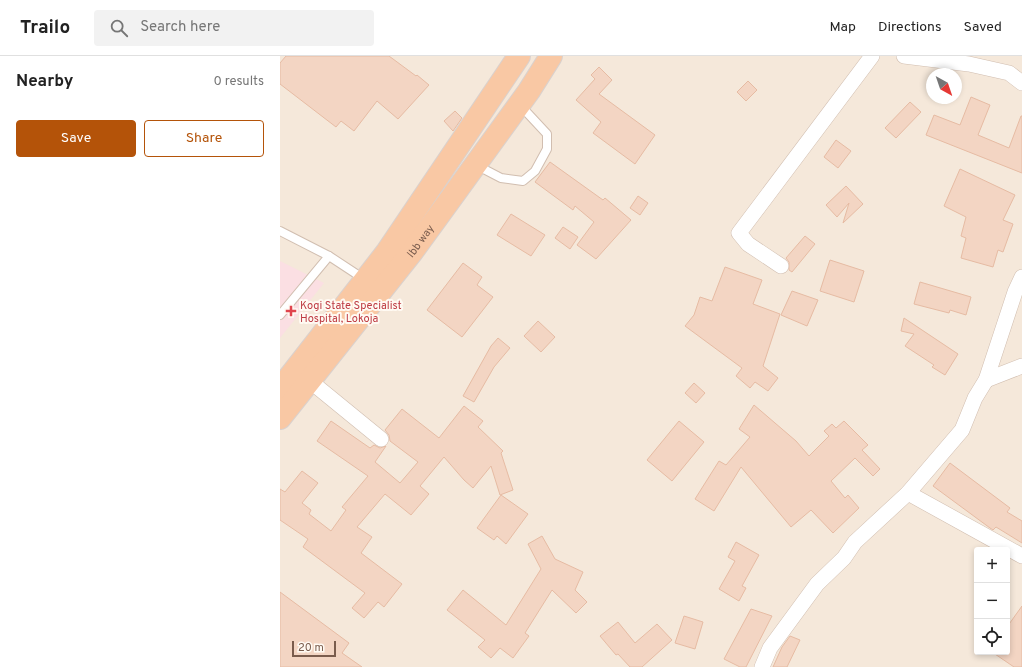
<!DOCTYPE html>
<meta charset="utf-8">
<style>
body{margin:0;font-family:Overpass,sans-serif;background:#f2f2f2;color:#222}
.controls{position:absolute;right:12px;bottom:12px;display:grid;overflow:hidden;border-radius:4px;box-shadow:0 2px 6px #0003}
.controls button{width:36px;height:36px;display:grid;place-items:center;padding:0;border:0;border-bottom:1px solid #e0e0e0;background:#fff;color:#222;font:20px sans-serif}
.compass{position:absolute;left:646px;top:12px;width:36px;height:36px;border-radius:50%;background:#fff;box-shadow:0 2px 6px #0003;rotate:140deg}
.scale{position:absolute;left:12px;bottom:10px;width:44px;box-sizing:border-box;padding-left:4px;border:2px solid #7a5c4d;border-top:0;font-size:11px;line-height:14px;white-space:nowrap;color:#7a5c4d;-webkit-text-stroke:3px #fffaf3;paint-order:stroke}
.list{margin:0;padding:0;list-style:none}
h2{display:flex;justify-content:space-between;align-items:center;height:52px;margin:0;padding:0 16px;font-size:17px}
h2 small{font-size:13px;font-weight:400;color:#767676}
.actions{display:flex;gap:8px;padding:12px 16px}
.actions a{flex:1;padding:9px 0;border:1px solid #b45309;border-radius:4px;text-align:center;font-size:14px;color:#b45309}
.actions .main{background:#b45309;color:#fff}
.icon{flex:none;width:22px;height:22px;fill:none;stroke:currentColor;stroke-width:2;stroke-linecap:round;stroke-linejoin:round}
.map{position:relative;flex:none;width:742px;height:611px;overflow:hidden}
header{display:flex;align-items:center;gap:24px;box-sizing:border-box;height:56px;padding:0 20px;background:#fff;border-bottom:1px solid #e0e0e0}
header strong{font-size:19px}
nav{display:flex;gap:22px;margin-inline-start:auto;font-size:14px}
.search{width:280px;height:36px;background:#f2f2f2;display:flex;align-items:center;gap:10px;box-sizing:border-box;padding:0 14px;border-radius:4px;color:#767676;font-size:15px}
main{display:flex}
aside{flex:1;background:#fff}
.map>svg:first-child{display:block}
.residential{fill:#f5e8da;fill-rule:evenodd}
.medical{fill:#fbdfe3}
.building{fill:#f3d5c3;stroke:#e6bba3}
.lines{fill:none;stroke-linecap:round;stroke-linejoin:round}
.service-casing{stroke:#d1beb0;stroke-width:10}
.minor-casing{stroke:#d1beb0;stroke-width:16}
.trunk-casing{stroke:#dad1cd;stroke-width:24}
.service{stroke:#fff;stroke-width:8}
.minor{stroke:#fff;stroke-width:15}
.trunk{stroke:#f9c8a4;stroke-width:22}
.health-dot{fill:#e0444e;stroke:#fffaf3;stroke-width:1.5}
.labels{text-anchor:middle;stroke-width:4;stroke-linejoin:round;paint-order:stroke}
.street-label{font-size:11px;fill:#7a5c4d;stroke:#fffaf3}
.health-label{font-size:11px;fill:#be3a42;stroke:#fffaf3;text-anchor:start}
</style>
<header>
<strong>Trailo</strong>
<div class="search"><svg class="icon" aria-label="search" viewBox="0 0 24 24"><circle cx="10" cy="10" r="6"/><path d="M15 15l6 6"/></svg>Search here</div>
<nav><a>Map</a><a>Directions</a><a>Saved</a></nav>
</header>
<main>
<aside>
<h2>Nearby<small>0 results</small></h2>
<ul class="list">
</ul>
<div class="actions"><a class="main">Save</a><a>Share</a></div>
</aside>
<div class="map">
<svg width="742" height="611" viewBox="0 0 742 611">
<rect width="100%" height="100%" fill="#fdf6ec"/>
<path class="residential" d="M 0,0 L 742,0 L 742,611 L 0,611 ZM 652,18 L 676,18 L 676,42 L 652,42 ZM 697,494 L 727,494 L 727,596 L 697,596 Z"/>
<polygon class="medical" points="0,205 44,227 0,282"/>
<g class="building">
<polygon points="6,0 109,0 136,20 137,19 149,29 118,63 97,45 74,75 61,65 56,71 0,28 0,7"/>
<polygon points="319,11 332,24 319,38 375,79 355,108 313,77 321,66 296,44 315,23 311,19"/>
<polygon points="468,25 477,34 466,45 457,36"/>
<polygon points="691,41 710,49 698,79 729,92 741,60 742,60 742,117 646,79 654,59 680,69"/>
<polygon points="630,46 641,56 616,82 605,72"/>
<polygon points="175,55 182,62 173,75 164,65"/>
<polygon points="556,84 571,95 558,112 544,101"/>
<polygon points="270,106 323,144 325,142 351,164 316,203 297,189 314,166 295,150 293,154 255,126"/>
<polygon points="680,113 735,139 723,164 733,168 723,196 718,194 713,211 681,202 686,182 681,180 686,161 664,150"/>
<polygon points="566,130 583,148 563,167 569,147 557,161 546,149"/>
<polygon points="358,140 368,147 360,159 350,152"/>
<polygon points="231,158 265,179 251,200 217,179"/>
<polygon points="283,171 298,181 290,193 275,182"/>
<polygon points="525,180 535,188 512,216 509,214 509,206 506,202"/>
<polygon points="550,204 584,215 574,246 540,235"/>
<polygon points="183,207 202,221 197,229 213,241 182,281 147,254"/>
<polygon points="445,211 482,224 473,248 500,258 483,310 498,322 488,335 475,326 470,332 456,320 462,312 405,270 414,259 420,241 432,245"/>
<polygon points="640,226 691,241 686,259 670,254 669,257 634,248"/>
<polygon points="512,235 538,244 527,270 501,259"/>
<polygon points="624,262 678,298 665,319 652,311 654,309 625,290 634,278 621,275"/>
<polygon points="258,265 275,281 261,296 244,280"/>
<polygon points="218,282 230,292 214,311 194,346 183,340 211,290"/>
<polygon points="414,327 425,337 416,347 405,337"/>
<polygon points="474,349 516,385 529,400 549,380 544,375 552,368 556,372 564,365 588,389 582,394 600,413 593,420 575,402 551,425 565,442 568,439 579,452 553,477 531,454 511,471 461,411 434,455 415,443 439,405 446,409 470,381 459,373"/>
<polygon points="184,350 203,365 198,371 223,395 221,397 233,434 220,439 211,410 193,432 184,424 164,401 140,430 149,438 131,459 105,438 77,471 92,481 81,497 122,528 104,551 98,546 84,562 72,552 85,537 23,491 28,483 0,464 0,433 5,436 22,415 38,427 22,447 31,454 29,458 51,475 66,454 62,451 88,420 37,385 51,365 90,392 94,389 100,392 106,390 95,406 120,427 138,406 110,385 109,379 105,374 122,353 159,382"/>
<polygon points="399,365 424,386 392,425 367,404"/>
<polygon points="670,407 730,452 727,456 742,465 742,487 716,471 713,474 710,472 653,430"/>
<polygon points="221,439 248,458 226,488 217,480 214,484 197,472"/>
<polygon points="262,480 275,503 303,516 295,534 307,546 296,557 272,534 245,577 249,580 233,602 220,592 211,602 198,591 205,584 167,554 183,534 226,569 261,513 248,488"/>
<polygon points="456,486 479,499 462,530 466,532 459,545 439,533 455,505 448,501"/>
<polygon points="0,536 69,587 62,597 82,611 0,611"/>
<polygon points="742,550 742,611 734,611 712,596 727,596 727,571"/>
<polygon points="471,553 492,560 466,611 460,611 444,603"/>
<polygon points="404,560 423,566 415,593 395,587"/>
<polygon points="338,566 355,587 377,568 392,584 362,611 350,611 338,598 336,599 320,580"/>
<polygon points="510,580 520,584 507,611 493,611 502,591"/>
</g>
<g class="lines">
<g class="service-casing">
<g id="service">
<polyline points="196,109 221,122 243,125 255,115 267,93 267,78 240,49"/>
<polyline points="0,175 49,200 84,223"/>
<polyline points="0,259 49,200"/>
</g>
</g>
<g class="minor-casing">
<g id="minor">
<polyline points="624,0 689,8 729,17 742,27"/>
<polyline points="501,210 468,188 459,177 592,0"/>
<polyline points="706,324 742,310"/>
<polyline points="30,325 101,383"/>
<polyline points="628,437 742,500"/>
<polyline points="482,611 490,592 537,528 564,502 575,486 628,437 682,374 695,342 706,324 735,236 742,221"/>
</g>
</g>
<g class="trunk-casing">
<g id="trunk">
<polyline points="0,333 107,196 239,0"/>
<path id="s1" d="M 0,362 L 132,196 L 249,35 L 271,0"/>
</g>
</g>
<use href="#service" class="service"/>
<use href="#minor" class="minor"/>
<use href="#trunk" class="trunk"/>
</g>
<path class="health-dot" d="M9 249h4v4h4v4h-4v4h-4v-4h-4v-4h4z"/>
<g class="labels">
<g class="street-label">
<text dy="4" stroke="none"><textPath href="#s1" startOffset="226">Ibb way</textPath></text>
</g>
<g class="health-label">
<text x="20" y="253">Kogi State Specialist<tspan x="20" dy="13">Hospital, Lokoja</tspan></text>
</g>
</g>
</svg>
<div class="controls">
<button>+</button>
<button>−</button>
<button><svg class="icon" aria-label="locate" viewBox="0 0 24 24"><circle cx="12" cy="12" r="6"/><path d="M12 2v4M12 18v4M2 12h4M18 12h4"/></svg></button>
</div>
<svg class="compass" viewBox="-18 -18 36 36"><path d="M0-13l5 13h-10z" fill="#e53935"/><path d="M0 13l5-13h-10z" fill="#767676"/></svg>
<div class="scale">20 m</div>
</div>
</main>
